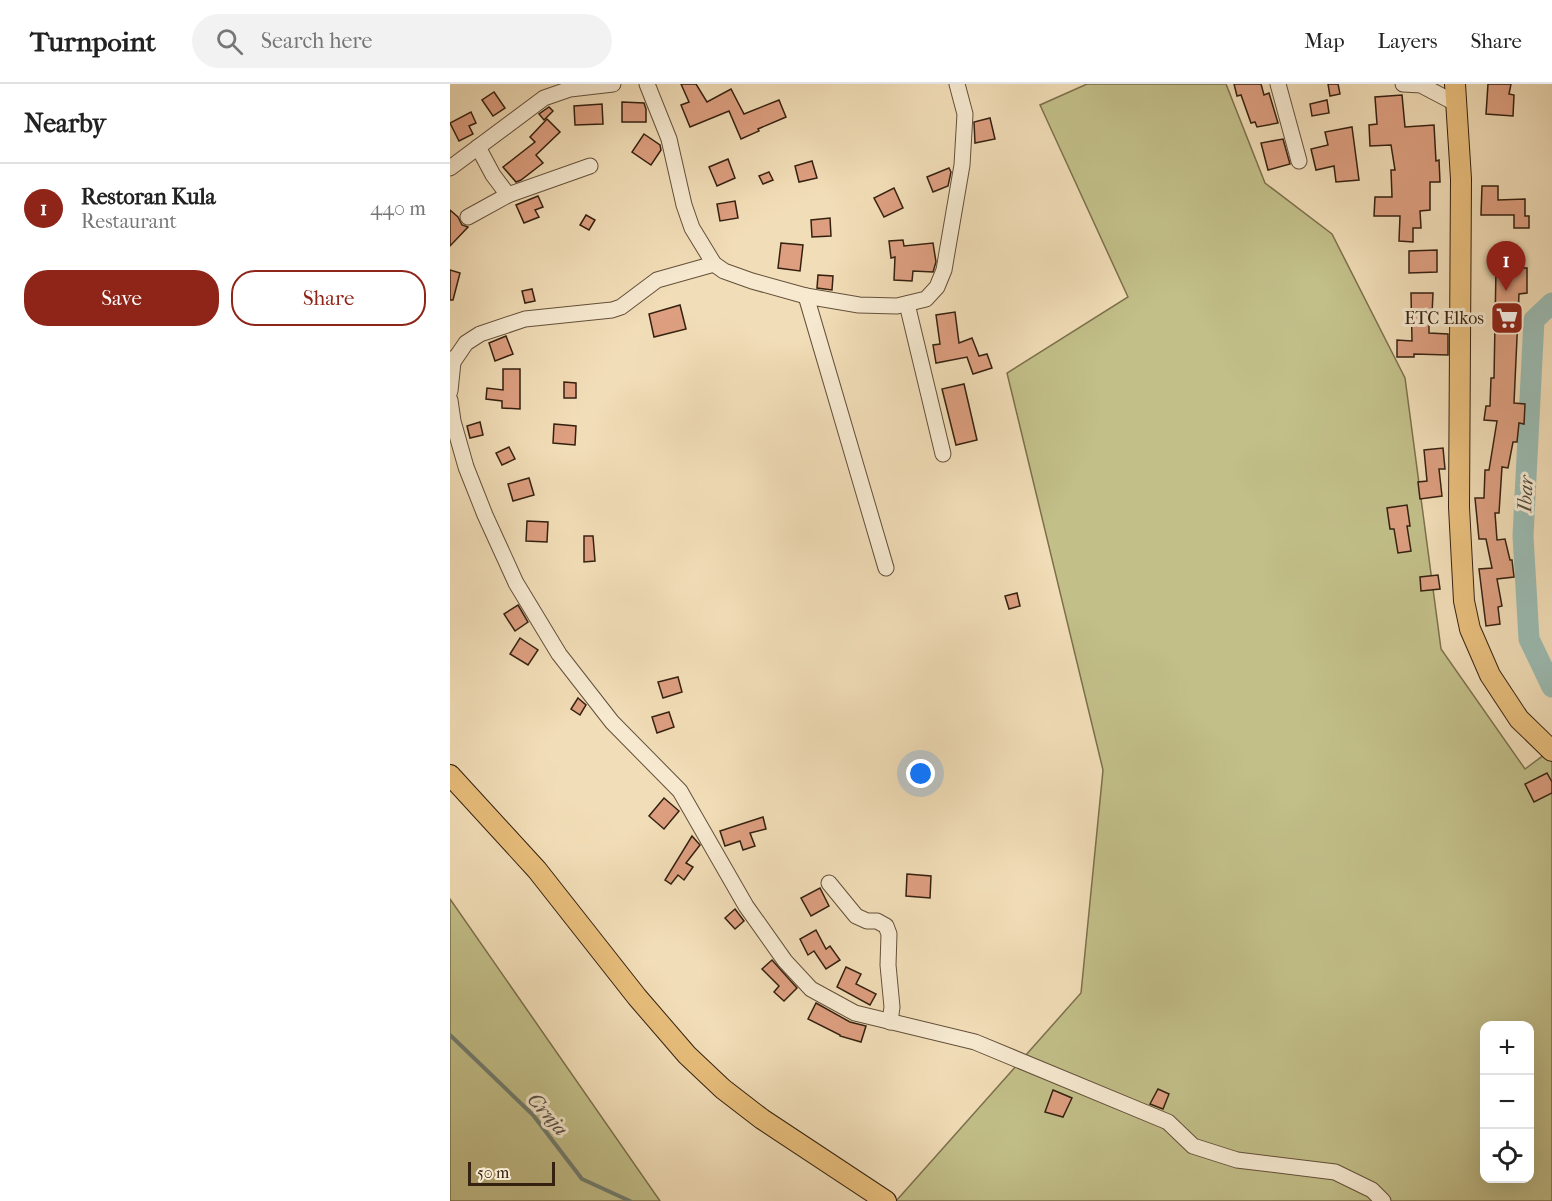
<!DOCTYPE html>
<meta charset="utf-8">
<style>
body{margin:0;font-family:"IM FELL French Canon",serif;background:#f2f2f2;color:#222}
.controls{position:absolute;right:18px;bottom:18px;display:grid;overflow:hidden;border-radius:12px;box-shadow:0 6px 24px #0002}
.controls button{width:54px;height:54px;display:grid;place-items:center;padding:0;border:0;border-bottom:2px solid #e0e0e0;background:#fff;color:#222;font:30px sans-serif}
.scale{position:absolute;left:18px;bottom:15px;width:87px;box-sizing:border-box;padding-left:6px;border:3px solid #352110;border-top:0;font-size:16px;line-height:21px;white-space:nowrap;color:#352110;-webkit-text-stroke:4px #f6e9d0;paint-order:stroke}
.you{position:absolute;left:471px;top:690px;width:21px;height:21px;margin:-15px;border:4px solid #fff;border-radius:50%;background:#1a73e8;box-shadow:0 0 0 9px #1a73e833}
.badge{display:grid;place-items:center;width:39px;height:39px;border-radius:50%;background:#8f2418;color:#fff;font-size:20px;font-weight:700}
.pin{position:absolute;translate:-50% -50px;filter:drop-shadow(0 2px 3px #0008)}
.pin::after{content:'';position:absolute;top:32px;width:21px;height:18px;background:inherit;clip-path:polygon(0 0,100% 0,50% 100%)}
.list{margin:0;padding:0;list-style:none}
h2{display:flex;justify-content:space-between;align-items:center;height:78px;margin:0;padding:0 24px;font-size:26px}
h2 small{font-size:20px;font-weight:400;color:#767676}
.list li{display:grid;grid-template-columns:39px 1fr auto;gap:18px;align-items:center;box-sizing:border-box;height:90px;padding:0 24px;border-top:2px solid #e0e0e0}
.list b{display:block;font-size:22px;white-space:nowrap}
.list p{margin:0;font-size:20px;white-space:nowrap;color:#767676}
.list em{font-size:20px;font-style:normal;color:#767676}
.actions{display:flex;gap:12px;padding:18px 24px}
.actions a{flex:1;padding:14px 0;border:2px solid #8f2418;border-radius:24px;text-align:center;font-size:21px;color:#8f2418}
.actions .main{background:#8f2418;color:#fff}
.icon{flex:none;width:33px;height:33px;fill:none;stroke:currentColor;stroke-width:2;stroke-linecap:round;stroke-linejoin:round}
.map{position:relative;flex:none;width:1102px;height:1117px;overflow:hidden}
header{display:flex;align-items:center;gap:36px;box-sizing:border-box;height:84px;padding:0 30px;background:#fff;border-bottom:2px solid #e0e0e0}
header strong{font-size:28px}
nav{display:flex;gap:33px;margin-inline-start:auto;font-size:21px}
.search{width:420px;height:54px;background:#f2f2f2;display:flex;align-items:center;gap:15px;box-sizing:border-box;padding:0 21px;border-radius:33px;color:#767676;font-size:22px}
main{display:flex}
aside{flex:1;background:#fff}
.map>svg:first-child{display:block}
.green{fill:#c2bf89;stroke:#7c704c;stroke-width:1.5;fill-rule:evenodd}
.lines{fill:none;stroke-linecap:round;stroke-linejoin:round}
.stream{stroke:#727d71;stroke-width:4}
.river{stroke:#9bbbb2;stroke-width:21}
.building{fill:#dd9f80;stroke:#352110;stroke-width:1.5}
.minor-casing{stroke:#64503a;stroke-width:17}
.major-casing{stroke:#352110;stroke-width:22}
.minor{stroke:#f6e9d0;stroke-width:15}
.major{stroke:#e8be7c;stroke-width:20}
.labels{text-anchor:middle;stroke-width:6;stroke-linejoin:round;paint-order:stroke}
.poi-label{font-size:18px;fill:#352110;stroke:#f6e9d0;text-anchor:end}
.water-label{font-size:20px;font-style:italic;fill:#544f41;stroke:#f6e9d0}
</style>
<header>
<strong>Turnpoint</strong>
<div class="search"><svg class="icon" aria-label="search" viewBox="0 0 24 24"><circle cx="10" cy="10" r="6"/><path d="M15 15l6 6"/></svg>Search here</div>
<nav><a>Map</a><a>Layers</a><a>Share</a></nav>
</header>
<main>
<aside>
<h2>Nearby<small></small></h2>
<ul class="list">
<li><span class="badge">1</span><div><b>Restoran Kula</b><p>Restaurant</p></div><em>440 m</em></li>
</ul>
<div class="actions"><a class="main">Save</a><a>Share</a></div>
</aside>
<div class="map">
<svg width="1102" height="1117" viewBox="0 0 1102 1117">
<rect width="100%" height="100%" fill="#f1ddb7"/>
<filter id="stains"><feTurbulence type="fractalNoise" baseFrequency=".00333" numOctaves="4"/><feColorMatrix values="0 0 0 0 .2 0 0 0 0 .09 0 0 0 0 .02 0 0 0 .5 -.17"/></filter>
<radialGradient id="worn" r=".72"><stop offset=".6" stop-color="#630" stop-opacity="0"/><stop offset="1" stop-color="#630" stop-opacity=".3"/></radialGradient>
<g class="green">
<path d="M 637,0 L 776,0 L 815,99 L 882,150 L 955,294 L 991,565 L 1075,685 L 1102,665 L 1102,1117 L 446,1117 L 631,909 L 653,686 L 557,289 L 678,213 L 590,21 ZM 1034,942 L 1080,942 L 1080,1094 L 1034,1094 Z"/>
<polygon points="0,815 210,1117 0,1117"/>
</g>
<g class="lines">
<polyline class="stream" points="0,951 83,1031 132,1095 180,1117"/>
<polyline class="river" points="1102,219 1084,236 1073,452 1079,555 1102,603"/>
</g>
<g class="building">
<polygon points="231,0 246,0 257,18 281,5 294,30 329,16 336,33 308,45 309,47 291,55 279,27 240,43 231,21 239,18"/>
<polygon points="784,0 811,0 814,11 819,9 828,39 807,43 805,38 801,39 791,11 787,12"/>
<polygon points="878,0 888,0 890,10 880,12"/>
<polygon points="1038,0 1061,0 1059,10 1064,11 1063,32 1036,30"/>
<polygon points="44,8 55,24 43,32 32,16"/>
<polygon points="952,11 955,43 984,41 986,77 989,76 990,98 980,98 980,126 970,127 971,144 963,144 963,158 949,157 950,132 924,132 925,113 942,113 941,86 945,86 941,61 920,62 919,41 927,40 925,13"/>
<polygon points="877,16 879,29 862,32 860,20"/>
<polygon points="172,18 194,19 196,25 196,38 172,38"/>
<polygon points="152,20 153,40 125,41 124,22"/>
<polygon points="99,23 103,27 94,36 89,30"/>
<polygon points="21,28 26,39 19,42 23,50 9,57 0,39"/>
<polygon points="540,34 545,55 525,59 524,38"/>
<polygon points="97,35 110,48 86,71 93,79 71,96 66,98 53,83 85,58 80,53"/>
<polygon points="902,43 909,96 886,98 884,82 866,86 861,65 878,61 875,48"/>
<polygon points="194,50 210,61 211,66 201,81 182,68"/>
<polygon points="833,55 840,80 818,86 811,59"/>
<polygon points="278,75 285,94 267,102 259,83"/>
<polygon points="362,77 367,94 349,98 345,82"/>
<polygon points="499,84 501,88 498,102 483,108 477,93"/>
<polygon points="319,88 323,96 313,100 309,92"/>
<polygon points="1032,102 1048,102 1048,116 1075,115 1075,132 1079,132 1079,144 1064,144 1064,131 1031,131"/>
<polygon points="444,104 453,124 434,133 424,114"/>
<polygon points="88,112 93,123 85,126 89,133 74,139 66,121"/>
<polygon points="285,117 288,134 270,137 267,120"/>
<polygon points="0,126 8,133 12,141 18,143 0,162"/>
<polygon points="136,131 145,136 139,146 130,141"/>
<polygon points="380,134 381,152 362,153 361,136"/>
<polygon points="453,156 454,162 483,159 486,178 483,188 463,187 462,197 444,196 445,173 441,174 439,157"/>
<polygon points="331,159 353,161 350,187 328,184"/>
<polygon points="987,166 987,188 959,189 959,167"/>
<polygon points="1077,184 1077,209 1069,210 1064,319 1075,320 1074,340 1069,339 1067,358 1063,358 1058,384 1052,383 1049,429 1045,429 1047,456 1055,455 1060,476 1062,476 1064,493 1047,495 1052,522 1048,523 1050,540 1036,542 1029,485 1042,484 1036,455 1029,455 1025,414 1034,414 1035,386 1039,386 1047,337 1034,336 1036,322 1040,322 1041,294 1044,294 1046,185"/>
<polygon points="0,186 10,189 3,216 0,216"/>
<polygon points="368,191 383,192 382,206 367,204"/>
<polygon points="82,205 85,217 75,219 72,207"/>
<polygon points="961,209 983,209 982,230 979,230 979,249 998,250 998,271 964,270 964,273 947,273 947,256 962,257"/>
<polygon points="230,221 236,245 204,253 199,230"/>
<polygon points="505,228 509,259 522,254 529,272 537,270 542,284 523,290 517,273 486,279 483,261 490,260 486,231"/>
<polygon points="56,252 63,270 45,277 39,259"/>
<polygon points="53,285 70,285 70,325 52,324 52,317 36,315 37,304 53,306"/>
<polygon points="114,298 126,299 126,314 114,314"/>
<polygon points="514,300 527,356 506,361 492,305"/>
<polygon points="30,338 33,351 20,354 17,342"/>
<polygon points="104,340 126,342 125,361 103,359"/>
<polygon points="59,363 65,375 52,381 46,369"/>
<polygon points="993,364 995,385 989,385 992,412 970,415 968,398 977,397 974,366"/>
<polygon points="79,394 84,411 63,417 58,400"/>
<polygon points="957,421 960,442 957,442 961,467 948,469 944,445 940,445 937,424"/>
<polygon points="77,437 98,438 97,458 76,457"/>
<polygon points="134,452 143,452 145,477 134,478"/>
<polygon points="988,491 990,505 971,507 970,493"/>
<polygon points="567,509 570,522 559,525 555,512"/>
<polygon points="68,521 78,538 65,547 54,530"/>
<polygon points="70,554 88,566 78,581 60,570"/>
<polygon points="228,593 232,608 213,614 208,598"/>
<polygon points="128,614 136,621 130,631 121,625"/>
<polygon points="219,628 224,643 207,649 202,633"/>
<polygon points="1097,689 1102,698 1102,709 1084,718 1075,700"/>
<polygon points="214,714 229,727 214,745 199,732"/>
<polygon points="313,733 316,745 300,749 305,762 293,766 290,757 275,762 270,747"/>
<polygon points="242,752 250,761 236,779 243,783 234,796 228,791 221,800 215,796"/>
<polygon points="457,790 481,792 480,814 456,812"/>
<polygon points="370,804 379,822 361,832 351,814"/>
<polygon points="285,825 294,837 285,845 275,834"/>
<polygon points="366,846 376,865 380,862 390,876 376,885 364,867 358,871 350,855"/>
<polygon points="322,876 347,904 334,917 324,908 329,902 312,885"/>
<polygon points="396,883 411,890 406,900 426,910 420,921 387,903"/>
<polygon points="366,919 400,938 416,942 411,958 390,952 390,951 358,935"/>
<polygon points="708,1005 719,1010 713,1025 700,1020"/>
<polygon points="603,1006 622,1014 613,1033 595,1028"/>
</g>
<g class="lines">
<g class="minor-casing">
<g id="minor">
<polyline points="197,0 219,55 234,121 242,144 264,180 274,187 302,197 356,212 409,221 447,222 476,215 487,203 494,186 512,81 515,30 507,0"/>
<polyline points="828,0 849,77"/>
<polyline points="953,0 971,1 1007,20"/>
<polyline points="28,63 43,91 58,111"/>
<polyline points="0,84 94,14 120,5 163,0"/>
<polyline points="18,133 58,111 140,82"/>
<polyline points="356,212 436,484"/>
<polyline points="457,220 493,370"/>
<polyline points="0,275 3,278 0,307"/>
<polyline points="3,278 16,259 30,250 75,235 162,226 171,223 207,196 264,180"/>
<polyline points="0,316 3,337 16,383 35,431 66,499 109,570 162,638 230,707 296,822 335,877 361,905 405,929 525,958 718,1038 743,1062 787,1076 885,1088 922,1106 933,1117"/>
<polyline points="379,799 406,832 417,837 427,837 436,842 439,850 438,881 442,923 440,938"/>
</g>
</g>
<g class="major-casing">
<g id="major">
<polyline points="1005,0 1011,95 1009,423 1014,517 1020,545 1040,591 1069,635 1102,667"/>
<polyline points="0,691 87,786 187,913 237,971 273,1005 312,1035 436,1117"/>
</g>
</g>
<use href="#minor" class="minor"/>
<use href="#major" class="major"/>
</g>
<defs>
<g id="supermarket-square" transform="scale(1.725)"><rect x="-9" y="-9" width="18" height="18" rx="4" fill="#8f2418" stroke="#f6e9d0"/><path d="M-6-5.5h2.5l.6 2H6L4.5 2H-2.5L-4.4-4H-6ZM-1.5 3.2a1.3 1.3 0 1 0 .1 0ZM3 3.2a1.3 1.3 0 1 0 .1 0Z" fill="#fff"/></g>
</defs>
<g fill-rule="evenodd">
<use href="#supermarket-square" x="1057" y="234"/>
</g>
<g class="labels">
<g class="poi-label">
<text x="1034" y="240">ETC Elkos</text>
</g>
<g class="water-label">
<text transform="translate(1075 410) rotate(-87)" y="7">Ibar</text>
<text transform="translate(98 1030) rotate(49)" y="7">Crnja</text>
</g>
</g>
<rect width="100%" height="100%" filter="url(#stains)"/>
<rect width="100%" height="100%" fill="url(#worn)"/>
</svg>
<div class="controls">
<button>+</button>
<button>−</button>
<button><svg class="icon" aria-label="locate" viewBox="0 0 24 24"><circle cx="12" cy="12" r="6"/><path d="M12 2v4M12 18v4M2 12h4M18 12h4"/></svg></button>
</div>
<div class="scale">50 m</div>
<div class="you"></div>
<div class="pin badge" style="left:1056px;top:207px">1</div>
</div>
</main>
